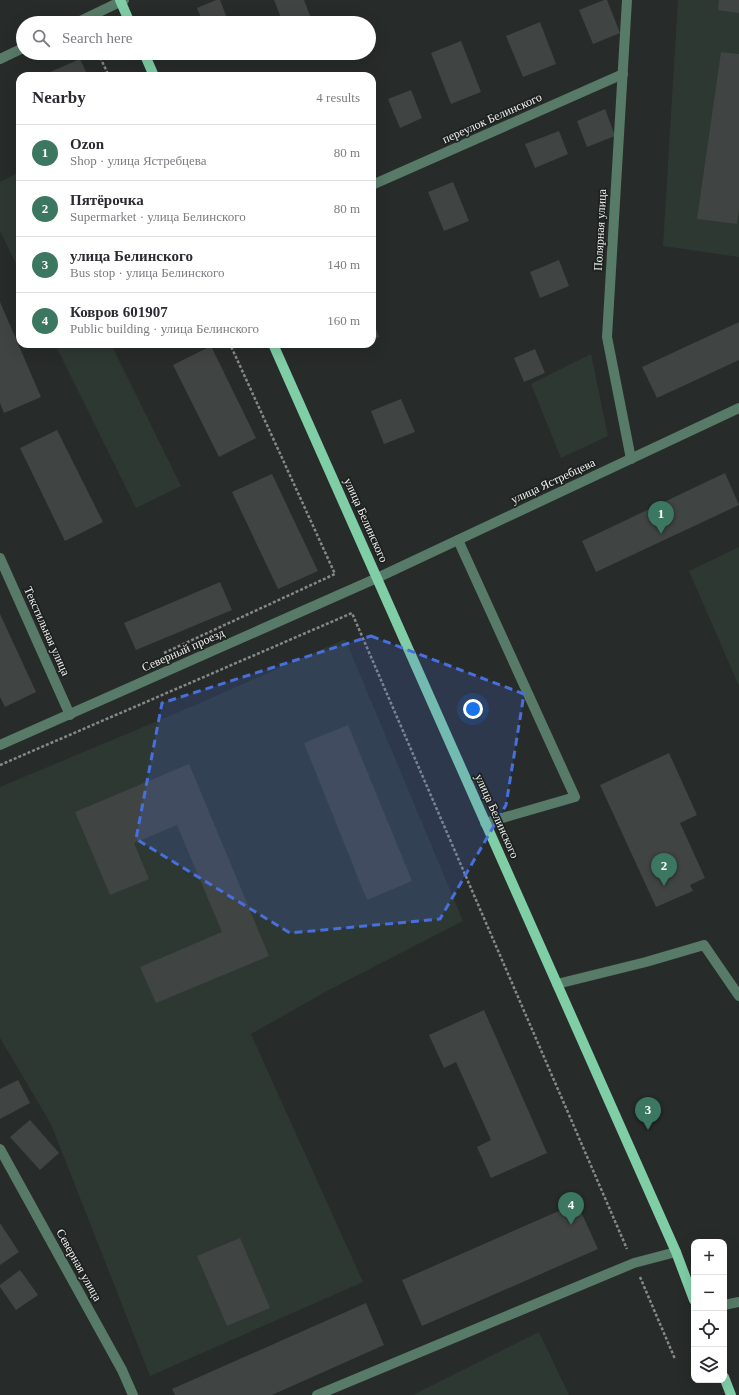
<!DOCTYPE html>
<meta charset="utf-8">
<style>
body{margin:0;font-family:Georgia,serif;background:#f7f7f7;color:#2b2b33}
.controls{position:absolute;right:12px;bottom:12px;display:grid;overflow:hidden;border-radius:8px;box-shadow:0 4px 16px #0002}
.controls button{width:36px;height:36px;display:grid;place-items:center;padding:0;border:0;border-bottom:1px solid #e1e1e2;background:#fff;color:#2b2b33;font:20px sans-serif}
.you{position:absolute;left:473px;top:709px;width:14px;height:14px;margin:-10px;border:3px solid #fff;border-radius:50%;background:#1a73e8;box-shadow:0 0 0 6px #1a73e833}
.badge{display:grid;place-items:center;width:26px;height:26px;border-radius:50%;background:#3b7761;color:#fff;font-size:13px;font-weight:700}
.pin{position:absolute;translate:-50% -33px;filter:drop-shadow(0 1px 2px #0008)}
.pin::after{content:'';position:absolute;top:21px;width:14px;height:12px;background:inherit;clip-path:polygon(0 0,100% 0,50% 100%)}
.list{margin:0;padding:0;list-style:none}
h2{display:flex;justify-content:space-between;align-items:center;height:52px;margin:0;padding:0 16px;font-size:17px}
h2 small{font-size:13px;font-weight:400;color:#7c7c81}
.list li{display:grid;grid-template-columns:26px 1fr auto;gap:12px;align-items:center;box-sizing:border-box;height:56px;padding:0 16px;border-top:1px solid #e1e1e2}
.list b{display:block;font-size:15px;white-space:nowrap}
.list p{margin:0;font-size:13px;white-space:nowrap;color:#7c7c81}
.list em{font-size:13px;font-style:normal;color:#7c7c81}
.icon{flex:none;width:22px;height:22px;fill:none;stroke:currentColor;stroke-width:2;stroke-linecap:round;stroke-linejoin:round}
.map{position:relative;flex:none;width:739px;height:1395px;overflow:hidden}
.search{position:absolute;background:#fff;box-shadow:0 4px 16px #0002;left:16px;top:16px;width:360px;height:44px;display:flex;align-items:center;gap:10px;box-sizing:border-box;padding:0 14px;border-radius:22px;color:#7c7c81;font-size:15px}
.panel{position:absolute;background:#fff;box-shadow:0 4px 16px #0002;left:16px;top:72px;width:360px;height:276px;border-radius:12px}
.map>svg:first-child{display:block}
.built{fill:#2e3833}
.building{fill:#404442}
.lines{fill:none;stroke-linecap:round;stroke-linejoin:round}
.path{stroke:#858987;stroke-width:2.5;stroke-dasharray:3 2;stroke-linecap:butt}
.minor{stroke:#577b68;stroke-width:10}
.major{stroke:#7fcea6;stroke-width:10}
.marked{fill:#476fdd;fill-opacity:0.2;stroke:#476fdd;stroke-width:3;stroke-dasharray:8 5;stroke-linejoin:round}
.labels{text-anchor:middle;stroke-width:3.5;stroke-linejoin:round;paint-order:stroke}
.street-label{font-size:12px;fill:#eef1ef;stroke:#1d211f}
</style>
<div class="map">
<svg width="739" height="1395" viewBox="0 0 739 1395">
<rect width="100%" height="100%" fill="#272b29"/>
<g class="built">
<polygon points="678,0 739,0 739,257 663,246"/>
<polygon points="20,172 20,272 0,231 0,182"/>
<polygon points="55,344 111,344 181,486 136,508"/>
<polygon points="591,354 608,436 561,458 531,384"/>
<polygon points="739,547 739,686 689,571"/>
<polygon points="345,639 463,921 327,991 251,1034 363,1282 150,1376 51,1124 0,1038 0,787 198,704"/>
<polygon points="539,1332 569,1395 413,1395"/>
</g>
<g class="building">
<polygon points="216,0 220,0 229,23 203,23 197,8"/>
<polygon points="274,0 304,0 312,21 307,23 283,23"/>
<polygon points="604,0 607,0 620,33 593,44 579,10"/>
<polygon points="719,0 739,0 739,13 718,10"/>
<polygon points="540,22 556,64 523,77 506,36"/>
<polygon points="461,41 481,92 451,104 431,53"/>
<polygon points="721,52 739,54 739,208 737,224 697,219"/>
<polygon points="80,59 88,76 41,76"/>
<polygon points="411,90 422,118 400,128 388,99"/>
<polygon points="605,109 615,136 587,147 577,121"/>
<polygon points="559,131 568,154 535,168 525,144"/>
<polygon points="453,182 469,221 444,231 428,192"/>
<polygon points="559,260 569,286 540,298 530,272"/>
<polygon points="0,302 41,397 4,413 0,403"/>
<polygon points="372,318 379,337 372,340"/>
<polygon points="739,322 739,360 657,398 642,367"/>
<polygon points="211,346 256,438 219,457 173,365"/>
<polygon points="535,349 545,373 524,382 514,358"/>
<polygon points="401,399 415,432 384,444 371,411"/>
<polygon points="57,430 103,522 65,541 20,448"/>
<polygon points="725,473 739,505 596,572 582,541"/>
<polygon points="272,474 318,571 278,589 232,492"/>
<polygon points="220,582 232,610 136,650 124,623"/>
<polygon points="0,614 36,692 5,707 0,697"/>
<polygon points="348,725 412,881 367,900 304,743"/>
<polygon points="669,753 697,815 680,823 705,878 690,885 693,891 656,907 600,785"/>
<polygon points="189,764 269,956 156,1003 140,967 222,932 177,825 134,843 149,879 110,895 75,812"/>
<polygon points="484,1010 547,1153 491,1178 477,1147 491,1140 456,1062 444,1068 429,1035"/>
<polygon points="18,1080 30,1103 0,1119 0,1089"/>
<polygon points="30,1120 59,1153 40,1170 10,1137"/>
<polygon points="577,1203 598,1249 422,1326 402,1280"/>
<polygon points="0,1223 19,1252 0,1265"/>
<polygon points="240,1238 270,1308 227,1326 197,1256"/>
<polygon points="20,1270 38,1295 16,1310 0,1287 0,1285"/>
<polygon points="366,1303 384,1345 272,1395 175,1395 172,1389"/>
</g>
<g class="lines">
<g class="path">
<polyline points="98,53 109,76"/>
<polyline points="164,653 335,574 230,344"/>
<polyline points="0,765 352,613 627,1249"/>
<polyline points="640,1277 675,1359"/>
</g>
<g class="minor">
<polyline points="627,0 607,337 631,459"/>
<polyline points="76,23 124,0"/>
<polyline points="0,59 23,48"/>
<polyline points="372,185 623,74"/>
<polyline points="458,540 575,797 485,823"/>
<polyline points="0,558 70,715"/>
<polyline points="0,745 377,578 739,408"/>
<polyline points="557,984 646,962 704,945 739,996"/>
<polyline points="0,1149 122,1370 133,1395"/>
<polyline points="724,1305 739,1302"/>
<polyline points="317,1395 634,1263 676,1252"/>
</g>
<g class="major">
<polyline points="120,0 130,23"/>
<polyline points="144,53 154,76"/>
<polyline points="273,344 676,1252 694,1300"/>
<polyline points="724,1377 731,1395"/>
</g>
</g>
<path class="marked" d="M 371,636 L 524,694 L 506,805 L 440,919 L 290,933 L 136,839 L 162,703 Z"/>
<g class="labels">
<g class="street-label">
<text transform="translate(492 118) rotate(-24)" y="4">переулок Белинского</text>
<text transform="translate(600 230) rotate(-87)" y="4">Полярная улица</text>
<text transform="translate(553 481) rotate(-25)" y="4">улица Ястребцева</text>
<text transform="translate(366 520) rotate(66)" y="4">улица Белинского</text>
<text transform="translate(47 631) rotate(66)" y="4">Текстильная улица</text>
<text transform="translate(183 650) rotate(-24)" y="4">Северный проезд</text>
<text transform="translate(497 816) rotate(66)" y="4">улица Белинского</text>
<text transform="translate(79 1265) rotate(61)" y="4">Северная улица</text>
</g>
</g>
</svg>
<div class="controls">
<button>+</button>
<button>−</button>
<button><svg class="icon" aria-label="locate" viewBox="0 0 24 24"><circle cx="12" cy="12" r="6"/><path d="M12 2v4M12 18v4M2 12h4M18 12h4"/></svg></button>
<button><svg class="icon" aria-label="layers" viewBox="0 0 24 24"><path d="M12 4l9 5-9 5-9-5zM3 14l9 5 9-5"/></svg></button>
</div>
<div class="you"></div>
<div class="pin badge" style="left:661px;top:534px">1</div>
<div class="pin badge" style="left:664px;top:886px">2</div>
<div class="pin badge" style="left:648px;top:1130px">3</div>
<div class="pin badge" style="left:571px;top:1225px">4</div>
<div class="search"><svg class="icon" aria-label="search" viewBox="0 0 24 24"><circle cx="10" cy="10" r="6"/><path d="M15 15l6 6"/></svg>Search here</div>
<section class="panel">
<h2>Nearby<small>4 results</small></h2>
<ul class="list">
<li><span class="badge">1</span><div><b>Ozon</b><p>Shop · улица Ястребцева</p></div><em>80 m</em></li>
<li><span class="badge">2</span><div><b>Пятёрочка</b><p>Supermarket · улица Белинского</p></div><em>80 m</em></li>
<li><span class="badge">3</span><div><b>улица Белинского</b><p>Bus stop · улица Белинского</p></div><em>140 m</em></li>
<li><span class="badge">4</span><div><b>Ковров 601907</b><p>Public building · улица Белинского</p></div><em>160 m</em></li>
</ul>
</section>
</div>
